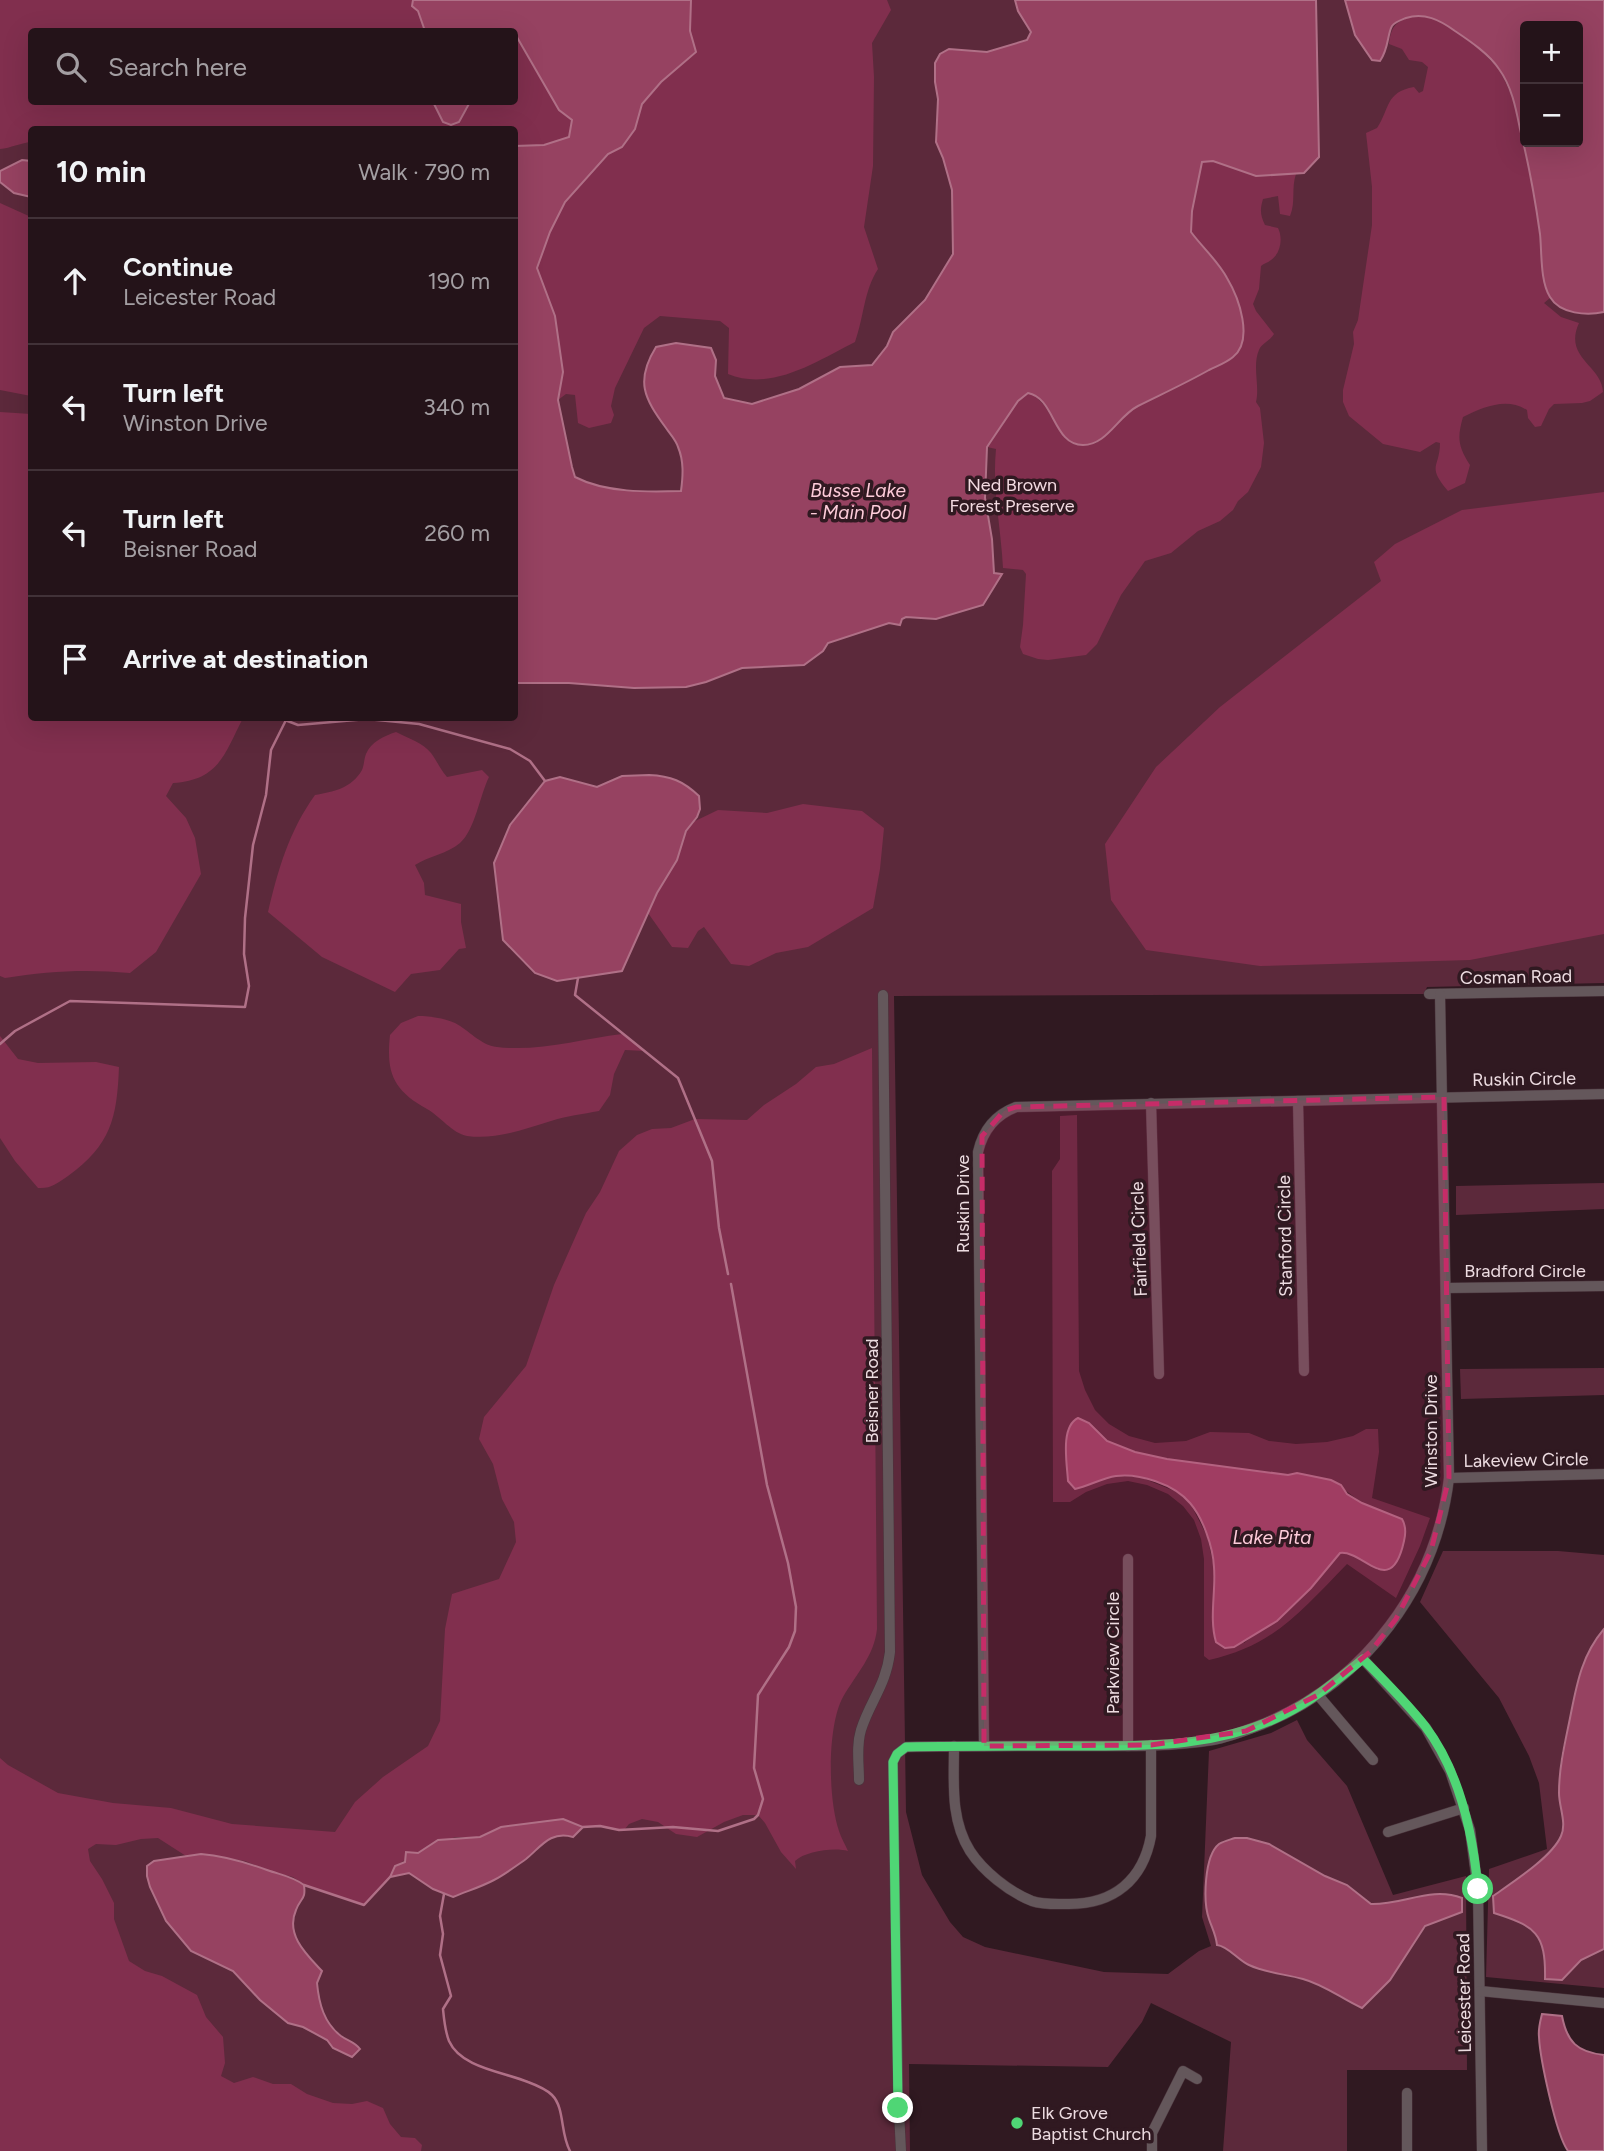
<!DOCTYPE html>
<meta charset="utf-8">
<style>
body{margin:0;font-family:Figtree,sans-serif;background:#302026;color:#f1f3f6}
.controls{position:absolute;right:21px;top:21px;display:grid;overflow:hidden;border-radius:7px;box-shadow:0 7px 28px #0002}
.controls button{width:63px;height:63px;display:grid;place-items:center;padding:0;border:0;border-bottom:2px solid #413238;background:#241319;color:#f1f3f6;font:35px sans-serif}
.stop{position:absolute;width:21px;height:21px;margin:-16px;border:5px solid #4fd675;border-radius:50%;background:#fff}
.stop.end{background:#4fd675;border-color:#fff;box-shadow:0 2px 7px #0008}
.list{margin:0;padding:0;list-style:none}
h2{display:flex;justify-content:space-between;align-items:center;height:91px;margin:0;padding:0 28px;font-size:30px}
h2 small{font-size:23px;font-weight:400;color:#a39ea2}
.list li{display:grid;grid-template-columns:46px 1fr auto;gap:21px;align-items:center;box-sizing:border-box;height:126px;padding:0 28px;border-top:2px solid #413238}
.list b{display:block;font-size:26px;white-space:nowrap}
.list p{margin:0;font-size:23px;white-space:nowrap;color:#a39ea2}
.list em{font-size:23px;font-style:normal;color:#a39ea2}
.icon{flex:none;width:38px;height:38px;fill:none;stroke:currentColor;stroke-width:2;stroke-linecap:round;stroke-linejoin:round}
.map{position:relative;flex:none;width:1604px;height:2151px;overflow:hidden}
.search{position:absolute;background:#241319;box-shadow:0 7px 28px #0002;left:28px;top:28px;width:490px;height:77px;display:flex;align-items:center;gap:18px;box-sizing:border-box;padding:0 24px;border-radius:7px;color:#a39ea2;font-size:26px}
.panel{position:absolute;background:#241319;box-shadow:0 7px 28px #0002;left:28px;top:126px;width:490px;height:595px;border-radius:7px}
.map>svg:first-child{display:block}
.green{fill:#5c293b;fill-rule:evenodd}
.forest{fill:#812f4e}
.water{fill:#964261;stroke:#b07087;stroke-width:2;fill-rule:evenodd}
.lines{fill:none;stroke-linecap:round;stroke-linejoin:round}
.stream{stroke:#b07087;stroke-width:2.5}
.minor-casing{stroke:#4a343c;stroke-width:11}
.minor{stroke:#64575b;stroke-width:10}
.route{stroke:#4fd675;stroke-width:9}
.marked{fill:#c62c68;fill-opacity:0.2;stroke:#c62c68;stroke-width:5;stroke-dasharray:14 9;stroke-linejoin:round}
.poi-dot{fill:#4fd675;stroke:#301921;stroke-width:2.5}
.labels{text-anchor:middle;stroke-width:7;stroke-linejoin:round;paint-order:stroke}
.park-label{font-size:18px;fill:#f3dae1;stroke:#301921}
.street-label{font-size:18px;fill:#eddce1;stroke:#301921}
.poi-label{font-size:18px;fill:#eddce1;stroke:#301921;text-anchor:start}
.water-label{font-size:19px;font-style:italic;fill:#feccda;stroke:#301921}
</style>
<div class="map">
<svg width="1604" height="2151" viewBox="0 0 1604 2151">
<rect width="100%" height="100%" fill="#301921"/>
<g class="green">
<path d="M 0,0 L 1604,0 L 1604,983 L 1427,987 L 1424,994 L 894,996 L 906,1812 L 922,1875 L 950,1922 L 963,1937 L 985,1947 L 1104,1972 L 1168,1974 L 1199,1951 L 1211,1946 L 1202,1917 L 1209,1751 L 1271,1733 L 1297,1720 L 1307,1740 L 1347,1786 L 1393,1895 L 1466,1876 L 1467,2070 L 1347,2070 L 1347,2151 L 1223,2151 L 1231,2042 L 1151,2003 L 1142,2022 L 1108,2067 L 909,2064 L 910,2151 L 0,2151 ZM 1525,26 L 1578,26 L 1578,142 L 1525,142 ZM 32,32 L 514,32 L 514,102 L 32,102 ZM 32,130 L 514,130 L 514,718 L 32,718 Z"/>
<path d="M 1077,1115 L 1079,1371 L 1085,1390 L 1095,1410 L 1109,1424 L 1129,1436 L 1155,1443 L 1186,1441 L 1210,1432 L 1249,1433 L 1269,1441 L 1296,1444 L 1327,1442 L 1353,1436 L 1366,1429 L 1378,1429 L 1379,1452 L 1372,1498 L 1430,1518 L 1420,1546 L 1396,1598 L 1347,1564 C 1302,1610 1274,1646 1209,1660 L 1204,1656 L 1204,1559 L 1201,1539 L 1194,1520 L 1183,1506 L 1168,1494 L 1147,1485 L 1128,1481 L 1107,1484 L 1086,1492 L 1070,1502 L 1053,1502 L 1052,1171 L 1060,1159 L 1060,1116 ZM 1089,1423 L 1107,1441 L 1135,1452 L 1167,1459 L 1288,1475 C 1298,1472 1334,1480 1342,1487 C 1354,1498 1365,1505 1380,1512 L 1378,1570 L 1346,1552 L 1340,1553 L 1299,1601 L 1244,1643 L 1213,1589 L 1214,1567 L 1207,1536 L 1189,1501 L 1177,1492 L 1140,1477 L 1114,1476 L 1075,1489 L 1071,1486 L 1067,1437 Z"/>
<polygon points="1604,1183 1604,1209 1456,1215 1456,1186"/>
<polygon points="1604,1368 1604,1395 1461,1399 1460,1369"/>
<path d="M 1443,1551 L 1558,1551 L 1604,1555 L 1604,1629 C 1579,1657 1576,1689 1569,1724 C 1565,1741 1559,1759 1560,1777 C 1560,1794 1568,1820 1561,1836 C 1551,1857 1513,1882 1493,1896 L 1494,1913 C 1535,1926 1546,1933 1545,1978 L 1562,1980 L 1581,1960 L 1604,1949 L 1604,1988 L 1486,1977 L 1489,1869 L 1547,1849 L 1539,1783 L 1529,1756 L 1499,1698 L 1420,1602 Z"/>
</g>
<g class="forest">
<path d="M 0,0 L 413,0 L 412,5 L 418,11 L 425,31 L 32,32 L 32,102 L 433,102 L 438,112 L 467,110 L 470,102 L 514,102 L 515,33 L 559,110 L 572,120 L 570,137 L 544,147 L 515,146 L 514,130 L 32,130 L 31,142 C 20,143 11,148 0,149 Z"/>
<path d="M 691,0 L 887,0 L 891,10 L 872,43 L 874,77 L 873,166 L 864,227 L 878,269 C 864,290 864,317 855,342 C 817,361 772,392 728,374 L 729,328 L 720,321 L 660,316 L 644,328 L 615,388 L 611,406 L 614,415 L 611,423 L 589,428 L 578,423 L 575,395 L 566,394 L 558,400 L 563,372 L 555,317 L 537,269 L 550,232 L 565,202 L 608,154 L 622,147 L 635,129 L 642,104 L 661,82 L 696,52 L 690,31 Z"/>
<path d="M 1416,15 L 1440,20 L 1472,42 L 1499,69 L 1513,98 L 1534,187 L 1544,276 L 1550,298 L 1544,303 L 1561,317 L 1579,323 C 1563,358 1602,365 1603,392 L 1590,401 L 1582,403 L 1554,404 L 1549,409 L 1541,426 L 1535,427 L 1528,418 L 1527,410 C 1506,397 1484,407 1463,417 C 1457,438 1458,446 1470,465 L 1465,483 L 1448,491 C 1426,465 1440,468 1440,443 L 1436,442 L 1420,452 L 1383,444 L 1349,416 L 1343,402 L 1343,390 L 1354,344 L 1353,332 L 1358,320 L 1372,225 L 1372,187 L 1366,133 L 1377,128 C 1390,109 1385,92 1414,87 L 1419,93 L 1423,91 L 1428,67 L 1422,62 L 1409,60 L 1402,49 L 1389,44 C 1391,24 1398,21 1416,15 Z"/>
<path d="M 1213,161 L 1256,176 L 1296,174 C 1291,188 1296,202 1290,216 L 1280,214 L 1278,196 L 1263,199 C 1260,209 1260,215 1265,225 L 1278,228 C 1283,238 1281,253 1271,260 C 1268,263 1264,263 1261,266 L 1259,289 L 1253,304 L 1256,311 L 1274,334 C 1270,341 1262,343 1259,350 C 1252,366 1260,386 1256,402 L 1260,408 L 1264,443 L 1261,467 L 1248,492 L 1238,501 L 1233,510 L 1220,521 L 1198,531 L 1171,553 L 1145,561 L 1121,595 L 1097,644 L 1086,655 L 1048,660 L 1038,659 L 1023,654 L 1020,647 L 1023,625 L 1026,574 L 1023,570 L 1003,568 C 1001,528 992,489 996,449 L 987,447 L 1018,401 L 1028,393 L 1033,394 L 1044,405 L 1065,438 L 1073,444 L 1082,445 L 1096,443 L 1133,409 L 1235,356 C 1255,305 1220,271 1191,232 L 1192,211 L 1202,162 Z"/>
<polygon points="0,203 31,217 31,396 0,390"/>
<path d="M 0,412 L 31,414 L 32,718 L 243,718 C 224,755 219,780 173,783 L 166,796 L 186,818 L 195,838 L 201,874 L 156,952 L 130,973 C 87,969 48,971 5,978 L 0,976 Z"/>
<polygon points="1604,492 1604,934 1470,960 1260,966 1146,950 1111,900 1105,844 1156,767 1220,707 1381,581 1374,562 1395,544 1462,510"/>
<path d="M 396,732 C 408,738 423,743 431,753 C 437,761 440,769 447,777 L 482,770 L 489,777 C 480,795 475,830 460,843 C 447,854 429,856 415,865 L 424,883 L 425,895 L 461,904 L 461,922 L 466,948 L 459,949 L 440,970 L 411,974 L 395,992 L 322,957 L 268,912 C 278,870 289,831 315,795 C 333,792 352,788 362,770 C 364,766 364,759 366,754 C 371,742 384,736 396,732 Z"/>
<polygon points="803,804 862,811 884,828 880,869 873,908 808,947 776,953 749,966 731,964 704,927 698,931 688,948 672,947 648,913 657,893 677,860 686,831 693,822 718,810 767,813"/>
<path d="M 418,1016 C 430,1016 443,1018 455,1023 C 469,1030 480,1045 497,1047 C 539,1052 581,1039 622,1034 L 645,1051 L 625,1050 L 614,1074 L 610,1095 L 599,1111 C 583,1114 566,1116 551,1121 C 525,1129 496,1140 467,1136 C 452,1133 441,1117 427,1109 C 393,1090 386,1073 390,1035 L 401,1023 Z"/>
<path d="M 0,1036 L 18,1059 L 38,1063 L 96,1062 L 119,1067 C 117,1118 111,1145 68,1176 C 57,1183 51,1189 38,1188 L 15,1161 L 0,1138 Z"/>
<path d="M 872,1048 L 877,1629 C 874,1656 857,1673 843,1697 C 827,1726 828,1799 839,1831 C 841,1838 845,1844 848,1851 C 835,1847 805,1851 795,1861 L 796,1869 L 781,1852 L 765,1823 L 758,1815 L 743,1815 L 724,1822 L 697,1837 L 676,1834 L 658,1822 L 642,1819 L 629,1824 L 624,1830 L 600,1826 L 583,1827 L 563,1819 L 501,1827 L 480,1837 L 455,1837 L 425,1848 L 395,1866 L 390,1877 L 364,1905 L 304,1885 L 293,1877 L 269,1871 L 245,1861 L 201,1854 L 186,1856 L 158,1838 L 141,1839 L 116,1845 L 96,1844 L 88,1849 L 90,1861 L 102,1879 L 114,1903 L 114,1919 L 129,1961 L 145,1971 L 162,1976 L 197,1995 L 206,2017 L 223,2037 L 225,2063 L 221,2076 L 234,2083 L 253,2077 L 273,2084 L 291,2084 L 307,2094 L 333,2103 L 352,2104 L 367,2101 L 383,2108 L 390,2124 L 401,2137 L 415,2138 L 422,2145 L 421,2151 L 0,2151 L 0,1758 L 8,1765 L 58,1793 L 113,1803 L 171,1808 L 232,1824 L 335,1832 L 355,1802 L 383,1777 L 428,1746 L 440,1721 L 445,1629 L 452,1594 L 499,1579 L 516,1542 L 514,1522 L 502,1499 L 493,1464 L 479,1439 L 484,1417 L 526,1366 L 554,1285 L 586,1213 L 600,1192 L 619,1151 L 637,1135 L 652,1129 L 671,1128 L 695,1119 L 747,1120 L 764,1105 L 796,1084 L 816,1067 L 834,1064 Z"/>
</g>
<g class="water">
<path d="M 413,0 L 691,0 L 690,31 L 696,52 L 661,82 L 642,104 L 635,129 L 622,147 L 608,154 L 565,202 L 550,232 L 537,268 L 555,316 L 563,372 L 558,400 L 572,467 L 575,477 C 606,493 647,492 681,491 C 683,476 684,461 678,447 C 676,440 670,434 666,428 C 644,398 635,381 656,347 L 676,343 L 711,348 L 716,360 L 715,376 L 724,398 L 752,404 L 799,389 L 840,367 L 872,365 L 887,346 L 893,332 L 925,300 L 953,254 L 952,190 L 943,158 L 936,142 L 938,99 L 935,82 L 935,63 L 940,54 L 949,49 L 987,52 L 1027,40 L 1031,32 L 1018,11 L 1015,0 L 1316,0 L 1319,157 L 1304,173 L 1256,176 L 1213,161 L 1202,162 L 1192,211 L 1191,232 C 1202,247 1218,261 1227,278 C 1239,298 1254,340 1233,357 C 1226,363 1217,366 1209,370 C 1186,383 1162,394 1138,406 C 1118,416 1107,445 1083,445 C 1053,445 1055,398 1028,393 L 1018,401 L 987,447 L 985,498 L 992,539 L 994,573 L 1002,574 L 983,605 L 936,619 L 906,617 L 902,619 L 900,625 L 889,623 L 828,643 L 823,651 L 804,665 L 742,668 L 706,682 L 686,687 L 634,688 L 569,683 L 515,683 L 515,146 L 544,145 L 569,137 L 572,120 L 559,110 L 514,32 L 425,31 L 418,11 L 412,6 Z"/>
<path d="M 1345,0 L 1604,0 L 1604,312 C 1587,316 1560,314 1550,297 C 1540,281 1542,253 1540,234 C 1535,198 1529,165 1520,129 C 1516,109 1512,87 1499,69 C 1489,54 1470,41 1455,31 C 1440,20 1424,12 1406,18 C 1401,20 1395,22 1392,26 C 1387,35 1389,48 1380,61 L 1372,60 L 1355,35 ZM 1525,26 L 1578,26 L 1578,142 L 1525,142 Z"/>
<polygon points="433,102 470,102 459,122 451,125 443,122"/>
<polygon points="22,160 31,161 31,197 14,193 0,182 0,171"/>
<path d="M 649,775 C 671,776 683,781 699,796 L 700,809 L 697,817 L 686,831 L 677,860 L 657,893 L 622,971 L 557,981 L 535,973 L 503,940 L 494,863 L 510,825 L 545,781 L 560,777 L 597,787 L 622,776 Z"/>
<path d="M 1078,1418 L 1089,1423 L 1107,1441 L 1135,1452 L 1167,1459 L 1288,1475 L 1297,1473 L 1331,1480 L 1341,1485 L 1347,1494 L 1362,1503 L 1402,1519 C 1406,1526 1406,1533 1404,1541 C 1391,1600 1364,1550 1340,1553 L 1311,1588 L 1277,1621 L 1234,1647 L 1225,1648 L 1216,1642 C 1209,1618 1216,1592 1214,1567 C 1213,1547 1203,1518 1190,1503 C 1174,1484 1139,1473 1116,1476 C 1102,1478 1089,1486 1075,1489 L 1068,1481 C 1067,1463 1060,1427 1078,1418 Z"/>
<path d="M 1604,1629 L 1604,1949 L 1581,1960 L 1562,1980 L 1545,1979 C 1546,1933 1535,1926 1494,1913 L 1493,1896 C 1513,1882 1552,1857 1561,1836 C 1567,1823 1559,1807 1559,1793 C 1559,1769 1564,1747 1569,1723 C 1576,1689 1580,1657 1604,1629 Z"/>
<path d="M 563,1819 L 583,1827 L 573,1837 C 550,1830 540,1848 526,1859 C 516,1866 504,1875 494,1880 C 481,1887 467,1891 453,1897 L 433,1889 L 409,1873 L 390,1877 L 395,1866 L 405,1862 L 406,1852 L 418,1853 L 438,1840 L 480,1837 L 501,1827 Z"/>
<path d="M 1235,1838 L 1247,1838 L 1269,1844 L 1325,1876 L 1347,1885 L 1371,1904 C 1403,1905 1431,1886 1462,1898 L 1462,1912 L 1425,1926 L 1390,1980 L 1362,2008 C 1342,1999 1325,1985 1303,1979 C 1285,1974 1266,1973 1249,1965 C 1238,1960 1228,1946 1217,1945 C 1216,1935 1212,1928 1209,1919 C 1203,1902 1204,1856 1219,1844 C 1224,1841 1229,1840 1235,1838 Z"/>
<path d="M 201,1854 C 225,1856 245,1862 267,1870 C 281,1875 292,1876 304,1885 C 306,1900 301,1897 296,1910 C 285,1935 307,1955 322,1971 L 317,1983 C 319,2004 324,2023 341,2036 C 348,2041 355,2042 360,2049 L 352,2057 L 333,2048 L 327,2040 L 303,2027 L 288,2023 L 260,2000 L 233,1971 L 191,1951 L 166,1921 L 150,1887 L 147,1876 L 147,1866 L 154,1861 Z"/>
<path d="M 1542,2014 L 1562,2016 C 1567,2042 1577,2052 1604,2055 L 1604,2151 L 1568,2151 C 1556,2135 1540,2058 1539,2037 C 1538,2029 1540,2022 1542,2014 Z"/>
</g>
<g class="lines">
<g class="stream">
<polyline points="285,720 298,725 367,719 419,724 510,749 530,761 545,781"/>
<polyline points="578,978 575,995 678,1078 712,1161 719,1228 728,1274"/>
<polyline points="0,1044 15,1031 70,1001 245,1007 249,986 244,954 245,918 253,845 266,795 271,750 287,718"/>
<polyline points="583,1827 600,1826 619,1830 673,1827 718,1831 754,1819 758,1815 763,1799 754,1768 758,1695 789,1647 795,1631 796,1607 788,1563 767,1485 731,1284"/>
<polyline points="304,1885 364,1905 390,1877"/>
<path d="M 444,1894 L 440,1916 L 443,1934 L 440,1955 L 451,1996 L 443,2009 C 444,2019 445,2031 449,2041 C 461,2068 504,2072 528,2082 C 536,2085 546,2089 552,2095 C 565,2108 560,2133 570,2151"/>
</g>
<g class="minor-casing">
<g id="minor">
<polyline points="1429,994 1604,991"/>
<polyline points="1298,1101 1304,1371"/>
<polyline points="1151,1103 1159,1374"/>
<polyline points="1447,1288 1604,1286"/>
<polyline points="1449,1478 1604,1474"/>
<polyline points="1128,1559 1128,1746"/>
<polyline points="1363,1659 1426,1728 1450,1771 1470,1830 1478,1890 1482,2151"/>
<polyline points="1318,1695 1373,1760"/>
<path d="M 954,1746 C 954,1782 950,1819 970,1851 C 983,1871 1009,1892 1032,1901 C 1043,1905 1057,1904 1069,1904 C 1114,1904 1143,1880 1151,1836 L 1151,1745"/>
<path d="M 984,1746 L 978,1152 C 983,1130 995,1115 1016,1107 L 1604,1094"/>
<path d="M 859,1780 C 859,1764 856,1746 861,1730 C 870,1701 886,1686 890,1652 L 883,995"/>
<polyline points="1388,1832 1464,1808"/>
<polyline points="1480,1991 1604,2003"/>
<polyline points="1407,2093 1407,2151"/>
<path d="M 901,2151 L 898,2092 L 893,1762 L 897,1754 L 906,1747 C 962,1746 1019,1746 1075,1746 C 1121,1746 1168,1747 1213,1740 C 1230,1737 1247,1730 1263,1724 C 1365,1682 1436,1587 1449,1478 L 1440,994"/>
<polyline points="1152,2151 1152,2133 1183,2071 1197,2079"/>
</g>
</g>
<use href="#minor" class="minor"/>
</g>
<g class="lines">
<path class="route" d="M 898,2108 L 893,1762 L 897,1754 L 906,1747 C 959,1746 1012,1746 1066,1746 C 1140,1746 1217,1749 1285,1714 C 1314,1700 1338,1679 1363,1659 C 1384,1680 1407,1703 1425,1726 C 1460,1772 1473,1834 1478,1889"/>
</g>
<path class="marked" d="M 1444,1097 L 1449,1478 L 1431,1551 L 1396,1619 L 1371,1651 L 1318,1695 L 1246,1731 L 1151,1745 L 984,1746 L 982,1136 L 1004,1111 L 1016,1107 Z"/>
<circle class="poi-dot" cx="1017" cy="2123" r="7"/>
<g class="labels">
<g class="park-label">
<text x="1012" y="491">Ned Brown<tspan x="1012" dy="21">Forest Preserve</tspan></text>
</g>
<g class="street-label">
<text transform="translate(1516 977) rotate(-1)" y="6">Cosman Road</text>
<text transform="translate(1524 1079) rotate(-1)" y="6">Ruskin Circle</text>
<text transform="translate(963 1204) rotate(-90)" y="6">Ruskin Drive</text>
<text transform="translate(1285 1236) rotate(-91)" y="6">Stanford Circle</text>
<text transform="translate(1139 1239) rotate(-92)" y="6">Fairfield Circle</text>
<text x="1525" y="1277">Bradford Circle</text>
<text transform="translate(872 1391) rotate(-90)" y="6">Beisner Road</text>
<text transform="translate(1431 1431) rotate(-90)" y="6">Winston Drive</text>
<text transform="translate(1526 1460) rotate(-1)" y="6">Lakeview Circle</text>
<text transform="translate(1113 1653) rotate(-90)" y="6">Parkview Circle</text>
<text transform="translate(1464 1993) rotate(-91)" y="6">Leicester Road</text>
</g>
<g class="poi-label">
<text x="1031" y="2119">Elk Grove<tspan x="1031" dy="21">Baptist Church</tspan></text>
</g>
<g class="water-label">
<text x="858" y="497">Busse Lake<tspan x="858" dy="22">- Main Pool</tspan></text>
<text x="1272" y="1544">Lake Pita</text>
</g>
</g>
</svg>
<div class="controls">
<button>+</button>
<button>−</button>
</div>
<div class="stop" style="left:1478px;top:1889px"></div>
<div class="stop end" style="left:898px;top:2108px"></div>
<div class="search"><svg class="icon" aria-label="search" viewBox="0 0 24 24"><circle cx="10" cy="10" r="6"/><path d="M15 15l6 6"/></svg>Search here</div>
<section class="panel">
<h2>10 min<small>Walk · 790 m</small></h2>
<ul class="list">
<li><svg class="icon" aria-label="ahead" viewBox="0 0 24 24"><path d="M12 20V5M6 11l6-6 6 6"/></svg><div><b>Continue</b><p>Leicester Road</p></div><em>190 m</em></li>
<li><svg class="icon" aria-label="left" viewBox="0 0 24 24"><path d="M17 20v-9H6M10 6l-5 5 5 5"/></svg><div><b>Turn left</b><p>Winston Drive</p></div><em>340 m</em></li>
<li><svg class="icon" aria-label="left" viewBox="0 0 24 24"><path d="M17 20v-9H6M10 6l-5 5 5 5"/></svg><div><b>Turn left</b><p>Beisner Road</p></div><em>260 m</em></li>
<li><svg class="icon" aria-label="arrive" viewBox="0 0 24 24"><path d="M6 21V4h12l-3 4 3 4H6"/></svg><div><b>Arrive at destination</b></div></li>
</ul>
</section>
</div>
